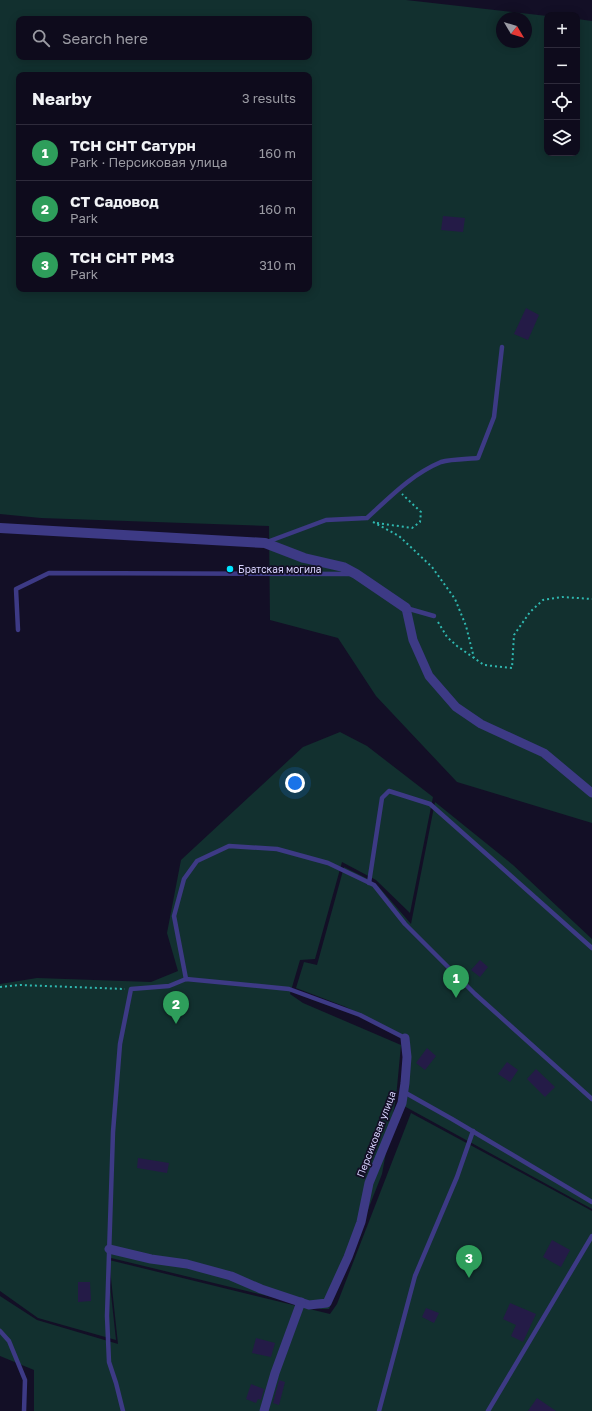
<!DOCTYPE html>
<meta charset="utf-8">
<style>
body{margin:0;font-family:"Golos Text",sans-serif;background:#171425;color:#f1f3f6}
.controls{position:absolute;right:12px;top:12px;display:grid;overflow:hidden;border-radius:8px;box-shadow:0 2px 10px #0003}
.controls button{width:36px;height:36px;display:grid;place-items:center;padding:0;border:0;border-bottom:1px solid #2e2b3b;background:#0e0b1c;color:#f1f3f6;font:20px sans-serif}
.compass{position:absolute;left:496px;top:12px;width:36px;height:36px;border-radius:50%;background:#0e0b1c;box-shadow:0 2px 10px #0003;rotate:128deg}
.you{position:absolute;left:295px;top:783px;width:14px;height:14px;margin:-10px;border:3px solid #fff;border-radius:50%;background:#1a73e8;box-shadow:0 0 0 6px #1a73e833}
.badge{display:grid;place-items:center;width:26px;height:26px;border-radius:50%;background:#00e5ff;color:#fff;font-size:13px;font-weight:700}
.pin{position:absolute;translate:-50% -33px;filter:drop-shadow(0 1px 2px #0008)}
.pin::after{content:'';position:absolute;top:21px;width:14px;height:12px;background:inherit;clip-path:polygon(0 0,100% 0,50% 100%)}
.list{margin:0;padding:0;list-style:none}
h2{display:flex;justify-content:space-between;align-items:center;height:52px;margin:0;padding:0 16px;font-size:17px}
h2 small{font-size:13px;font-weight:400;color:#9b9ba3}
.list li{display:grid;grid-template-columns:26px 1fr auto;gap:12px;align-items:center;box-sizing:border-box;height:56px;padding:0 16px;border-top:1px solid #2e2b3b}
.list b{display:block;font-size:15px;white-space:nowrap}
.list p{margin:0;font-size:13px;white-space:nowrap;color:#9b9ba3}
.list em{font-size:13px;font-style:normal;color:#9b9ba3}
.icon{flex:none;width:22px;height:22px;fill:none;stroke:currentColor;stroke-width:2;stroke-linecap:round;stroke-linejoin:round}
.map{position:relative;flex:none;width:592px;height:1411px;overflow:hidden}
.search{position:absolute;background:#0e0b1c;box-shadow:0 2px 10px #0003;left:16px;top:16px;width:296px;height:44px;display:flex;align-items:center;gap:10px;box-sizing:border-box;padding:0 14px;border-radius:8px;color:#9b9ba3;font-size:15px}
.panel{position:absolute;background:#0e0b1c;box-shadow:0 2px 10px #0003;left:16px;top:72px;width:296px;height:220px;border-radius:8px}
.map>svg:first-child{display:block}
.green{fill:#12302f;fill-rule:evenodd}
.building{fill:#241b47}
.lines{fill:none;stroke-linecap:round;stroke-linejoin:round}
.path{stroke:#2fb8b0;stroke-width:2;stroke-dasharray:2 3;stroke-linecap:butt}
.service{stroke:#3d3a85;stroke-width:4.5}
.minor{stroke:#3d3a85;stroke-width:9}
.tertiary{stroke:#3d3a85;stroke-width:10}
.poi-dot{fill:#00e5ff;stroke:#130f26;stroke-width:1.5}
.labels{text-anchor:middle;stroke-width:3.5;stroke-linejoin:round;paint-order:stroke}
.poi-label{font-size:10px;fill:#d9d4ff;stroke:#130f26;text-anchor:start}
.street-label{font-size:10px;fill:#d9d4ff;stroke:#130f26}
</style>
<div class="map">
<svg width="592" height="1411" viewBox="0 0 592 1411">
<rect width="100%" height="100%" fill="#130f26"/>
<g class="green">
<path d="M 0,0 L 406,0 L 547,16 L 547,153 L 577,153 L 577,19 L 592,21 L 592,823 L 457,782 L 376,696 L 338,638 L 270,620 L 269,526 L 41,518 L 0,514 ZM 502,18 L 526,18 L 526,42 L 502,42 ZM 19,19 L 309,19 L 309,57 L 19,57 ZM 19,75 L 309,75 L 309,289 L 19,289 Z"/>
<polygon points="340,732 367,746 433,797 410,913 376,880 342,862 315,959 300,960 290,994 303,1003 401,1045 396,1098 382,1174 329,1309 321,1309 107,1257 116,1340 38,1318 0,1291 0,984 37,978 151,982 178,971 167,933 181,860 303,747"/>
<polygon points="435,802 513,865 592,939 592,1209 404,1106 407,1038 346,1007 296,988 304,962 317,965 344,867 366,878 378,886 411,924"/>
<polygon points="411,1113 592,1211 592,1411 34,1411 34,1370 0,1356 0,1296 37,1320 118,1344 109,1260 330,1314 337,1304"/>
</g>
<g class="building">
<polygon points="443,216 465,218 463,232 441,230"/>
<polygon points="526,308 539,315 528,340 514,334"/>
<polygon points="480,960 488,967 480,977 471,970"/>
<polygon points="427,1048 436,1056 425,1070 416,1063"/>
<polygon points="507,1062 518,1070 510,1082 498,1074"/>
<polygon points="536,1069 555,1087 545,1097 527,1079"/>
<polygon points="138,1158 169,1163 167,1173 137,1168"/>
<polygon points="552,1240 570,1250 561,1267 543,1257"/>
<polygon points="78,1282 90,1282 91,1301 78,1302"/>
<polygon points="510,1303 536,1314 523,1342 511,1336 516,1325 503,1319"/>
<polygon points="426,1308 439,1313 434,1323 422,1317"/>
<polygon points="256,1338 275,1343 271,1357 252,1353"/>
<polygon points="279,1380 285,1382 279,1405 273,1403"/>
<polygon points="251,1384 264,1389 261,1400 258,1399 256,1403 246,1399"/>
<polygon points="537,1398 556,1411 528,1411"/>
</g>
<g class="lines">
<g class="path">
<polyline points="373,522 399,536 432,567 455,599 466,626 474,658"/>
<polyline points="377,523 412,528 420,522 421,512 402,494"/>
<polyline points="438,622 447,637 457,646 484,665 512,668 514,635 530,612 543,600 562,597 592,599"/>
<polyline points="0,987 20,985 125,989"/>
</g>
<g class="service">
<path d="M 267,542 L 326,520 L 367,518 C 390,497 412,474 441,462 C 451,459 468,459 478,458 L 494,417 L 502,347"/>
<polyline points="406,608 434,616"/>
<polyline points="18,630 16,589 49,573 351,574"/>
<polyline points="369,883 382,798 389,791 430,804 592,948"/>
<polyline points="186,979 174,916 184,879 197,861 229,846 277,849 328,863 374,885 405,924 475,994 592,1099"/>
<polyline points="404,1092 452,1119 592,1202"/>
<polyline points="0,1331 9,1341 25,1380 24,1411"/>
<polyline points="123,1411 116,1383 109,1362 107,1316 113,1132 120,1044 131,989 169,986 186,979 289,989 360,1015 405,1038"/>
<polyline points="379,1411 415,1276 457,1177 473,1131"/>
<polyline points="488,1411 592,1236"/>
</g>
<g class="minor">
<polyline points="406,608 413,640 429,676 456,707 481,724 544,753 592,793"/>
<polyline points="109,1249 151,1259 187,1264 231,1276 261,1289 309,1305 327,1303 348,1257 361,1222 369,1183 402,1103 405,1083 407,1057 405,1038"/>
<polyline points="264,1411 275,1373 301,1302"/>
</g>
<polyline class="tertiary" points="0,528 265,543 304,558 343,567 356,574 406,608"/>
</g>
<circle class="poi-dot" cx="230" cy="569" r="4"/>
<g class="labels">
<g class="poi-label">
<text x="238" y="573">Братская могила</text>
</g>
<g class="street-label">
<text transform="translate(376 1134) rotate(-69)" y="4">Персиковая улица</text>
</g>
</g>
</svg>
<div class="controls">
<button>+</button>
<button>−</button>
<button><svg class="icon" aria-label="locate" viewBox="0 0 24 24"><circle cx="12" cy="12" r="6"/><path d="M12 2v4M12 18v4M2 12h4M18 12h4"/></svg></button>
<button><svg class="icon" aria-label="layers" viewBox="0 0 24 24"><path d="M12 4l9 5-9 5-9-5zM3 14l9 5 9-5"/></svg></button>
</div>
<svg class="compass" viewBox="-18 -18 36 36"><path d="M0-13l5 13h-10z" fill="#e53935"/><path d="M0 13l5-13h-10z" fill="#9b9ba3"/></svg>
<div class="you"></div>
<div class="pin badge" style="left:456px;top:998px;background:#2e9e5b">1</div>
<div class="pin badge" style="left:176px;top:1024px;background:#2e9e5b">2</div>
<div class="pin badge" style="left:469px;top:1278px;background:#2e9e5b">3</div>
<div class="search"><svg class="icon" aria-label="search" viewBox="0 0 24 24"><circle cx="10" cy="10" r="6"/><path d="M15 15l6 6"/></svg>Search here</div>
<section class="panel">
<h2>Nearby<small>3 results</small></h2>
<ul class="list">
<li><span class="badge" style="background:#2e9e5b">1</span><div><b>ТСН СНТ Сатурн</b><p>Park · Персиковая улица</p></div><em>160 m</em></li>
<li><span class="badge" style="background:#2e9e5b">2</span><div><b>СТ Садовод</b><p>Park</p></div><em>160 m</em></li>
<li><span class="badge" style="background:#2e9e5b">3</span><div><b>ТСН СНТ РМЗ</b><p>Park</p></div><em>310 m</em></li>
</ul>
</section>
</div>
